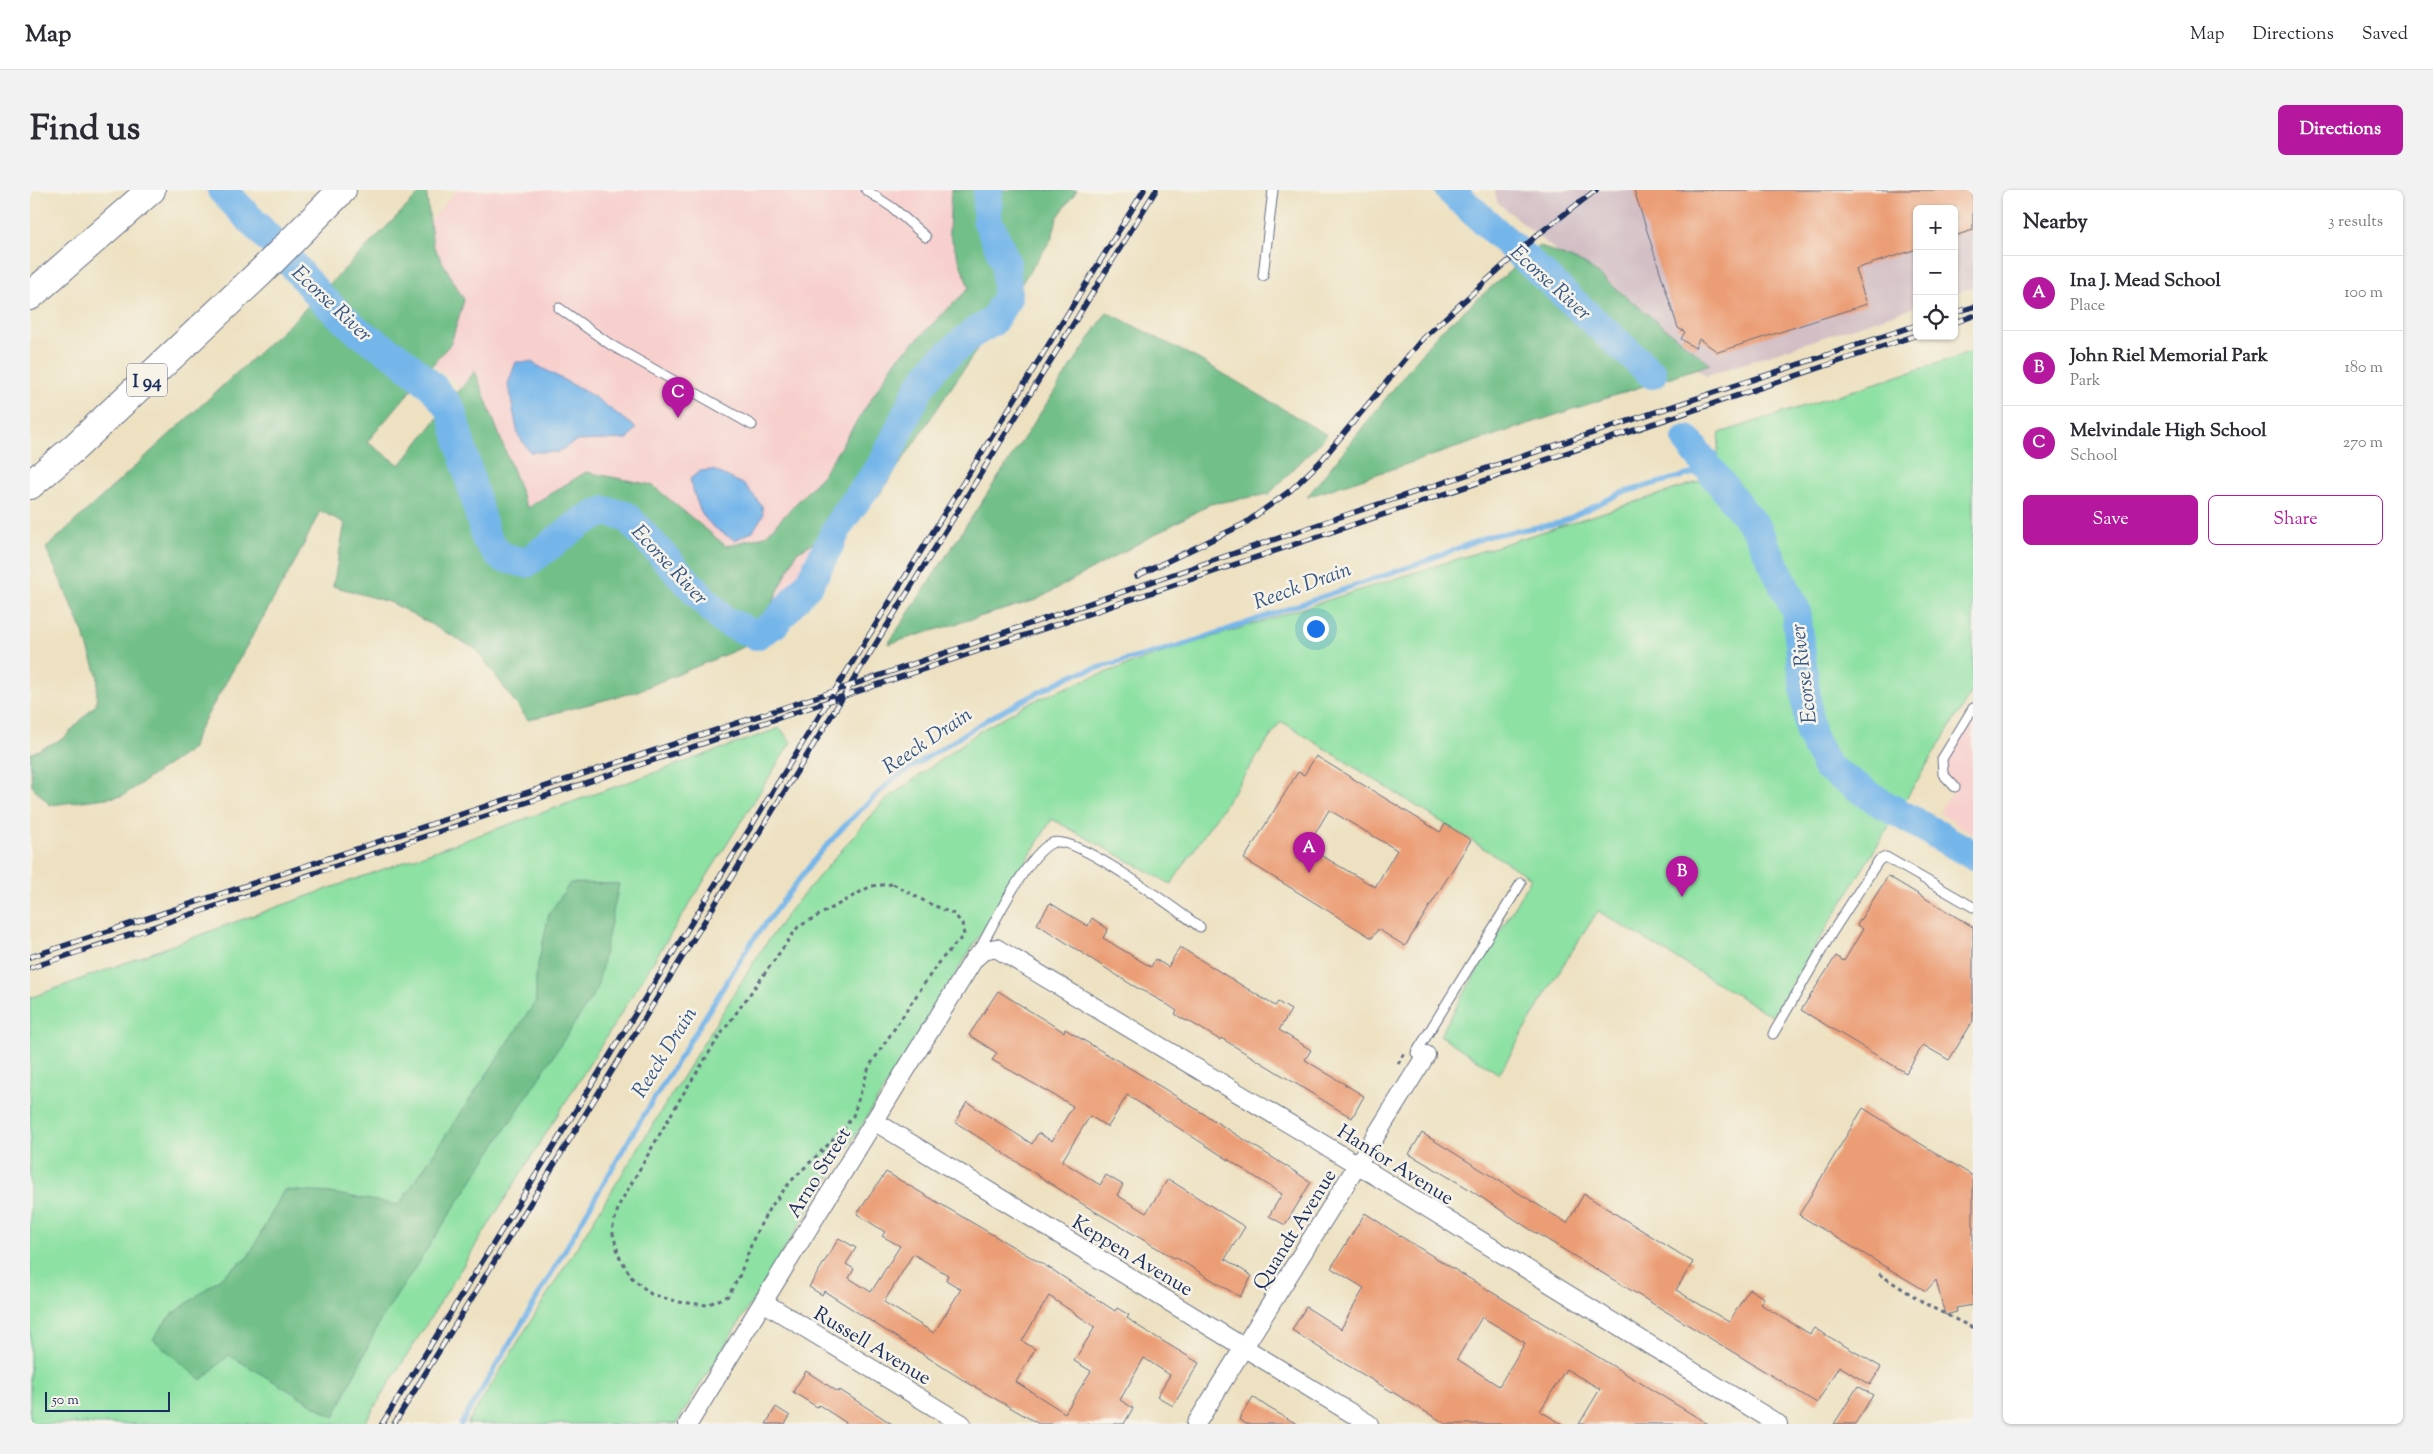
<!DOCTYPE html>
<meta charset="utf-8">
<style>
body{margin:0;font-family:"Sorts Mill Goudy",serif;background:#f2f2f3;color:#2b2b33}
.controls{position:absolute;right:15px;top:15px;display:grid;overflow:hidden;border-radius:8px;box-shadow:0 1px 4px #0004}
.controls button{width:45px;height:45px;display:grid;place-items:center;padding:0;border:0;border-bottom:1px solid #e1e1e2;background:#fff;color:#2b2b33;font:25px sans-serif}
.scale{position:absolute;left:15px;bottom:12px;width:125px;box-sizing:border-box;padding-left:5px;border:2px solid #1b2f5e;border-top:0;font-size:14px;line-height:18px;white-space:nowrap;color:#1b2f5e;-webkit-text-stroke:4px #f7f3e8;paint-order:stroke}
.you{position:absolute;left:1285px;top:438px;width:18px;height:18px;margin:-12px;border:4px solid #fff;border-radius:50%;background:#1a73e8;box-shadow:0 0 0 8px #1a73e833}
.badge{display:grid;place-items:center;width:32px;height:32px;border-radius:50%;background:#b5179e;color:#fff;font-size:16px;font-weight:700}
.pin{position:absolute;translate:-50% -41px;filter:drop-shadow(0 1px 2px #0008)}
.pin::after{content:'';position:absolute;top:26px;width:18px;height:15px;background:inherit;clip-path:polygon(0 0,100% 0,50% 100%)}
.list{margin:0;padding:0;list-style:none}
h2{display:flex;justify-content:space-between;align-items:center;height:65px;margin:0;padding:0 20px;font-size:21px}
h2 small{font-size:16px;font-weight:400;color:#7c7c81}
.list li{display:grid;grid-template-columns:32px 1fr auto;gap:15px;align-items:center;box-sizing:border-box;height:75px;padding:0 20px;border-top:1px solid #e1e1e2}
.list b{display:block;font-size:19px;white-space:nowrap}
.list p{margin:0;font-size:16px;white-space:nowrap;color:#7c7c81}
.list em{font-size:16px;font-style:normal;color:#7c7c81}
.actions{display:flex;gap:10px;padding:15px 20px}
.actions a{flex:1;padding:11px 0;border:1px solid #b5179e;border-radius:8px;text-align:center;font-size:18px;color:#b5179e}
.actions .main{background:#b5179e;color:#fff}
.icon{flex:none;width:28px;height:28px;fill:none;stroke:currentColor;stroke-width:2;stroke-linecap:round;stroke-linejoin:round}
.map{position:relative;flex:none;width:1943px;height:1234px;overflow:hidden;border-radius:8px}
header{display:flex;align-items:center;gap:30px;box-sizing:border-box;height:70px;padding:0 25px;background:#fff;border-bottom:1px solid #e1e1e2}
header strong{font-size:24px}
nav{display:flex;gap:28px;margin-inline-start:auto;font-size:18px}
.intro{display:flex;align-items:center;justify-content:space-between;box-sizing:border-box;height:120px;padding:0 30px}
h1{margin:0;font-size:35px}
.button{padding:12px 22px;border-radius:8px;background:#b5179e;color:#fff;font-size:18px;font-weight:700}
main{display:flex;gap:30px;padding:0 30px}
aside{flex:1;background:#fff;border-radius:8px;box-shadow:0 1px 4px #0004}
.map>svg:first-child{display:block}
.built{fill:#f7d0ce}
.industrial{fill:#d2bec4}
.green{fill:#8de1a3;stroke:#548880}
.forest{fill:#72bf89;stroke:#467774}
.water{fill:#75b6ea;stroke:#4872a4}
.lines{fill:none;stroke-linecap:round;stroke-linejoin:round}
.stream{stroke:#75b6ea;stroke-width:5}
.river{stroke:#75b6ea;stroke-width:30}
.building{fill:#eb9d75;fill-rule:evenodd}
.service-casing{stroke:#646d81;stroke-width:11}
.minor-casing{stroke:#646d81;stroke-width:20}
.motorway-casing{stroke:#646d81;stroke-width:30}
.path{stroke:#646d81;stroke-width:3;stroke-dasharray:4 4;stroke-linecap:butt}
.service{stroke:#fff;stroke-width:9}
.minor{stroke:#fff;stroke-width:18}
.motorway{stroke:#fff;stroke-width:28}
.rail-casing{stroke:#1b2f5e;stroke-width:5.5}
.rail{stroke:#f7f3e8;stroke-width:4;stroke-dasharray:11;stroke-linecap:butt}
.labels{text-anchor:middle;stroke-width:5;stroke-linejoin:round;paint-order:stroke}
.shield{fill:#f7f3e8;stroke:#5d6a87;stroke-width:1}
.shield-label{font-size:19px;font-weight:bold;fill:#1b2f5e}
.street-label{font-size:20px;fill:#1b2f5e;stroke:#f7f3e8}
.water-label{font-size:21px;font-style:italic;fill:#365888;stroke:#f7f3e8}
</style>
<header>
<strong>Map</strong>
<nav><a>Map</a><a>Directions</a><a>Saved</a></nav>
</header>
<div class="intro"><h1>Find us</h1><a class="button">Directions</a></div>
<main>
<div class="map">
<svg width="1943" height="1234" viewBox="0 0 1943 1234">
<rect width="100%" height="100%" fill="#f7f3e8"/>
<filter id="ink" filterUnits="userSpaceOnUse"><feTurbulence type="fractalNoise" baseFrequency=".02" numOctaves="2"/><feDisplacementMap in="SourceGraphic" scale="10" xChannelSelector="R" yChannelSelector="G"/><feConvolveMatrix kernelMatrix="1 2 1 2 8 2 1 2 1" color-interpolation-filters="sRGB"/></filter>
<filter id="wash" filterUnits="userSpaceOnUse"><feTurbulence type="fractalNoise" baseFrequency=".0096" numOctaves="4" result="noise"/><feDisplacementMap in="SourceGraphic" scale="20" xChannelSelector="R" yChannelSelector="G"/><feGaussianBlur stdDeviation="1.12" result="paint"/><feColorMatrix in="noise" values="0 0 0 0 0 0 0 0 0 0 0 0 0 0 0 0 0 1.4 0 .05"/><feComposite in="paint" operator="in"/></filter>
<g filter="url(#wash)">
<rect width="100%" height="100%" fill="#ede1c1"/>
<g class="built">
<polygon points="427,0 938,0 955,102 798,320 771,385 726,428 460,321 427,192 369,148 368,69"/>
<polygon points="1943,518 1943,644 1909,623 1925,597 1913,584 1912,569"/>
</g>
<polygon class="industrial" points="1465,0 1943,0 1943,97 1924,103 1924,19 1887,19 1887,116 1676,186 1467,12"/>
<g class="green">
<polygon points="1943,162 1943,500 1742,826 1568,721 1523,791 1469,884 1410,845 1501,688 1251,531 1141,694 1022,629 646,1234 437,1234 728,765 760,720 853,612 950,541 997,514 1052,491 1120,467 1684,287 1690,243"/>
<polygon points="750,538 761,552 334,1234 0,1234 0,808 205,732"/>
</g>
<g class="forest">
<polygon points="393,0 396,0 403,55 434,110 421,153 337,252 370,275 445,181 497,318 556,282 622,295 696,356 735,346 792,286 866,170 939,98 919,42 921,0 1047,0 1027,28 1022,48 849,305 814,336 767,362 723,453 605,502 498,530 446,459 362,413 303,396 315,333 290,321 267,368 167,543 163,558 92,606 20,615 2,596 0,564 34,548 66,514 68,487 50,434 16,358 262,132"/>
<polygon points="1509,56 1555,74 1680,174 1277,307 1408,143"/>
<polygon points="1077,122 1170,170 1297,245 1239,304 1180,314 1006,410 858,454"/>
<polygon points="540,693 589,694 567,799 350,1131 304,1227 199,1165 171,1190 123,1149 138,1128 218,1067 254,1000 300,1003 369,1015 506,811 506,784 519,724"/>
</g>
<g class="water">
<polygon points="486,172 501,172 563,206 606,238 598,249 546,251 528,262 500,262 488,245 478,194"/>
<path d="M 683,280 L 715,295 L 732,316 L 733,325 L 723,341 L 705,350 C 672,333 670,324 660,289 L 670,281 Z"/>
</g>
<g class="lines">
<polyline class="stream" points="431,1234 503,1115 601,946 722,751 788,665 818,632 863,589 963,526 1042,485 1155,454 1390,373 1459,346 1529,333 1591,303 1679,279"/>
<g class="river">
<polyline points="192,0 253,63 291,108 329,142 369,168 403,197 421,220 456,348 471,367 496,373 553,331 575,321 596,326 693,430 726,445 744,434 780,392 811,331 854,272 888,200 906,175 943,143 962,132 977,108 976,73 957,29 958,0"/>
<polyline points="1420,0 1622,184"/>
<polyline points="1657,250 1728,341 1766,421 1780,543 1797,577 1851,613 1943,665"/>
</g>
</g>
<g id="blocks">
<g class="building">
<polygon points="1604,0 1943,0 1943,40 1924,46 1924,19 1887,19 1887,59 1825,79 1837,114 1688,162 1669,149 1665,158 1651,149 1655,142 1648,138"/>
<path d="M 1286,566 L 1410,642 L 1415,634 L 1441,650 L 1375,756 L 1348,739 L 1342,748 L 1214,669 L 1268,582 L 1274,585 ZM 1299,620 L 1367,660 L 1345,697 L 1277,657 Z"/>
<polygon points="1858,686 1943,737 1943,831 1919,870 1893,855 1876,883 1771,820 1806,766 1814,771 1833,739 1827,735"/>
<polygon points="1020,713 1058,736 1062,728 1078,739 1073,748 1121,777 1125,769 1138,777 1150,757 1245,816 1248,812 1261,820 1249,840 1281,860 1275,870 1334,906 1322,928 1191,848 1190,850 1157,830 1156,831 1145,824 1147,821 1135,813 1102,795 1007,734"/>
<polygon points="968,801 1034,842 1035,839 1133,898 1281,992 1255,1035 1239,1026 1252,1004 1097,905 1078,937 1060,926 1032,971 1070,995 1076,985 1093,995 1087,1005 1116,1023 1138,989 1215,1037 1195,1069 1222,1086 1210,1107 1145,1067 1144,1068 1054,1015 925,932 937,912 1002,954 1008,943 1022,951 1043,916 962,870 967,863 939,845"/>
<polygon points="1833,918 1943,986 1943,1115 1926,1118 1927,1122 1915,1125 1906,1090 1896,1101 1769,1025"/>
<polygon points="1392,943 1537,1033 1554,1004 1568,1013 1663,1072 1646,1100 1699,1132 1719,1099 1734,1108 1730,1114 1780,1144 1784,1138 1851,1177 1840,1195 1809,1176 1787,1213 1498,1038 1434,996 1379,964"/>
<path d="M 856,982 L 1021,1079 L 1085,1121 L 1087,1118 L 1099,1125 L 1097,1128 L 1108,1136 L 1169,1173 L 1143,1216 L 1127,1206 L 1140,1185 L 1114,1168 L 1090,1210 L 1103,1218 L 1094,1234 L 1009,1234 L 933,1190 L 794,1101 L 792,1105 L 779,1097 L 809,1048 L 826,1058 L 816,1074 L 824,1079 L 819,1088 L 841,1102 L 870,1056 L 852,1046 L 855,1042 L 827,1024 ZM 883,1064 L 918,1085 L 916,1090 L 931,1099 L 904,1143 L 854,1112 ZM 1019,1106 L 1065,1137 L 1044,1171 L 1061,1181 L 1035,1223 L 986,1192 L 1005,1159 L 992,1151 Z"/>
<path d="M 1335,1023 L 1378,1051 L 1678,1234 L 1549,1234 L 1570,1199 L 1536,1179 L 1510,1221 L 1532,1234 L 1416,1234 L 1302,1166 L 1262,1140 L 1276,1117 L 1311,1139 L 1334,1098 L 1301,1078 ZM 1452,1127 L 1495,1153 L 1469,1196 L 1427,1169 Z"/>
<polygon points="776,1181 808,1202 810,1200 862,1234 818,1234 789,1215 787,1217 763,1202"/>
<polygon points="1828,1196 1843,1205 1825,1234 1804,1234"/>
<polygon points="1223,1207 1239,1218 1267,1234 1216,1234 1209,1229"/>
<polygon points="746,1217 760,1226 755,1234 736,1234"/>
</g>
</g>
</g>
<g filter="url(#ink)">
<use href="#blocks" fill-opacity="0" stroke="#646d81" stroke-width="1"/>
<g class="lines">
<g class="service-casing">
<g id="service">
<polyline points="836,0 863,18 896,47"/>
<polyline points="1233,86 1243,0"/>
<polyline points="529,118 581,155 722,235"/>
<polyline points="1925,597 1913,584 1912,569 1943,518"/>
<path d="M 948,762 C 962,737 998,663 1022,653 C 1046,643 1147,721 1170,737"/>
<polyline points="1743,844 1803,741 1849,670 1856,667 1943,717"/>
<polyline points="1386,863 1491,693"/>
</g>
</g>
<g class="minor-casing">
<g id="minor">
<polyline points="844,931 1339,1234"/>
<polyline points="733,1112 932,1234"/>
<polyline points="658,1234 944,769 953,761 966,758 1328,975 1748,1234"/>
<polyline points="1166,1234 1396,865"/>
</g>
</g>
<g class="motorway-casing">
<g id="motorway">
<polyline points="0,106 121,0"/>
<polyline points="0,295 44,258 232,81 312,0"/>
</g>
</g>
<g class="path">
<polygon points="863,694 898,713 924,724 932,733 934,745 908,773 839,877 823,926 811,942 761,991 739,1019 725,1045 709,1087 698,1106 677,1115 649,1112 621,1104 602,1088 589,1066 582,1040 589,1015 650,909 689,847 768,737 841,696"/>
<polyline points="1368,874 1374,863"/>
<polyline points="1849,1084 1901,1117 1943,1138"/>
</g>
<use href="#service" class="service"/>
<use href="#minor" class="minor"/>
<use href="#motorway" class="motorway"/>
<g class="rail-casing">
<g id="rail">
<polyline points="1924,123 1943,117"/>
<polyline points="1924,133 1943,126"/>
<polyline points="1107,386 1214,334 1261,300 1290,272 1393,148 1506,46 1566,0"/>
<polyline points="0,767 819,496 1301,330 1887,135"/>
<path d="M 0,778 C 630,570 1258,355 1887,145"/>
<polyline points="352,1234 1114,0"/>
<polyline points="364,1234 1126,0"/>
</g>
</g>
<use href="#rail" class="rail"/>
</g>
</g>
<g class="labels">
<rect class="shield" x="97" y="173.5" width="40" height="33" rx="4"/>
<g class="shield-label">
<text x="117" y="197">I 94</text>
</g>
<g class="street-label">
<text transform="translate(1366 974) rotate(32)" y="7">Hanfor Avenue</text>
<text transform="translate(788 982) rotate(-58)" y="7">Arno Street</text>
<text transform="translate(1264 1039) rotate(-58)" y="7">Quandt Avenue</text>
<text transform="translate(1103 1065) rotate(31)" y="7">Keppen Avenue</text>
<text transform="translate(843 1155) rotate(31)" y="7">Russell Avenue</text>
</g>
<g class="water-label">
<text transform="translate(1521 92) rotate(42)" y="7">Ecorse River</text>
<text transform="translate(302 113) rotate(43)" y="7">Ecorse River</text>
<text transform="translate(640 374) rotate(47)" y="7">Ecorse River</text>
<text transform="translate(1272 395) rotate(-20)" y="7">Reeck Drain</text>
<text transform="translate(1773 484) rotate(-97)" y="7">Ecorse River</text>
<text transform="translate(897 550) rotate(-34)" y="7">Reeck Drain</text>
<text transform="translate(634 862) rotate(-58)" y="7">Reeck Drain</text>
</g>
</g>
</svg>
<div class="controls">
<button>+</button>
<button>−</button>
<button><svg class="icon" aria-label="locate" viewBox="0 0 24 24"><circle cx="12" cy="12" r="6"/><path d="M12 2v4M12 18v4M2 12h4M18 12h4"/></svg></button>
</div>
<div class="scale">50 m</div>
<div class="you"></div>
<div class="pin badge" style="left:1279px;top:683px">A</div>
<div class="pin badge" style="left:1652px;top:707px">B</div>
<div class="pin badge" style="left:648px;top:228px">C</div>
</div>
<aside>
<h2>Nearby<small>3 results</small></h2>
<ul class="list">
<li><span class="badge">A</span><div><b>Ina J. Mead School</b><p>Place</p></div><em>100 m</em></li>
<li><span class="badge">B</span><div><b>John Riel Memorial Park</b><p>Park</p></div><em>180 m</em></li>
<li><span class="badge">C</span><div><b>Melvindale High School</b><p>School</p></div><em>270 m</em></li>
</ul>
<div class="actions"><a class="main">Save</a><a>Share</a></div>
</aside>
</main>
